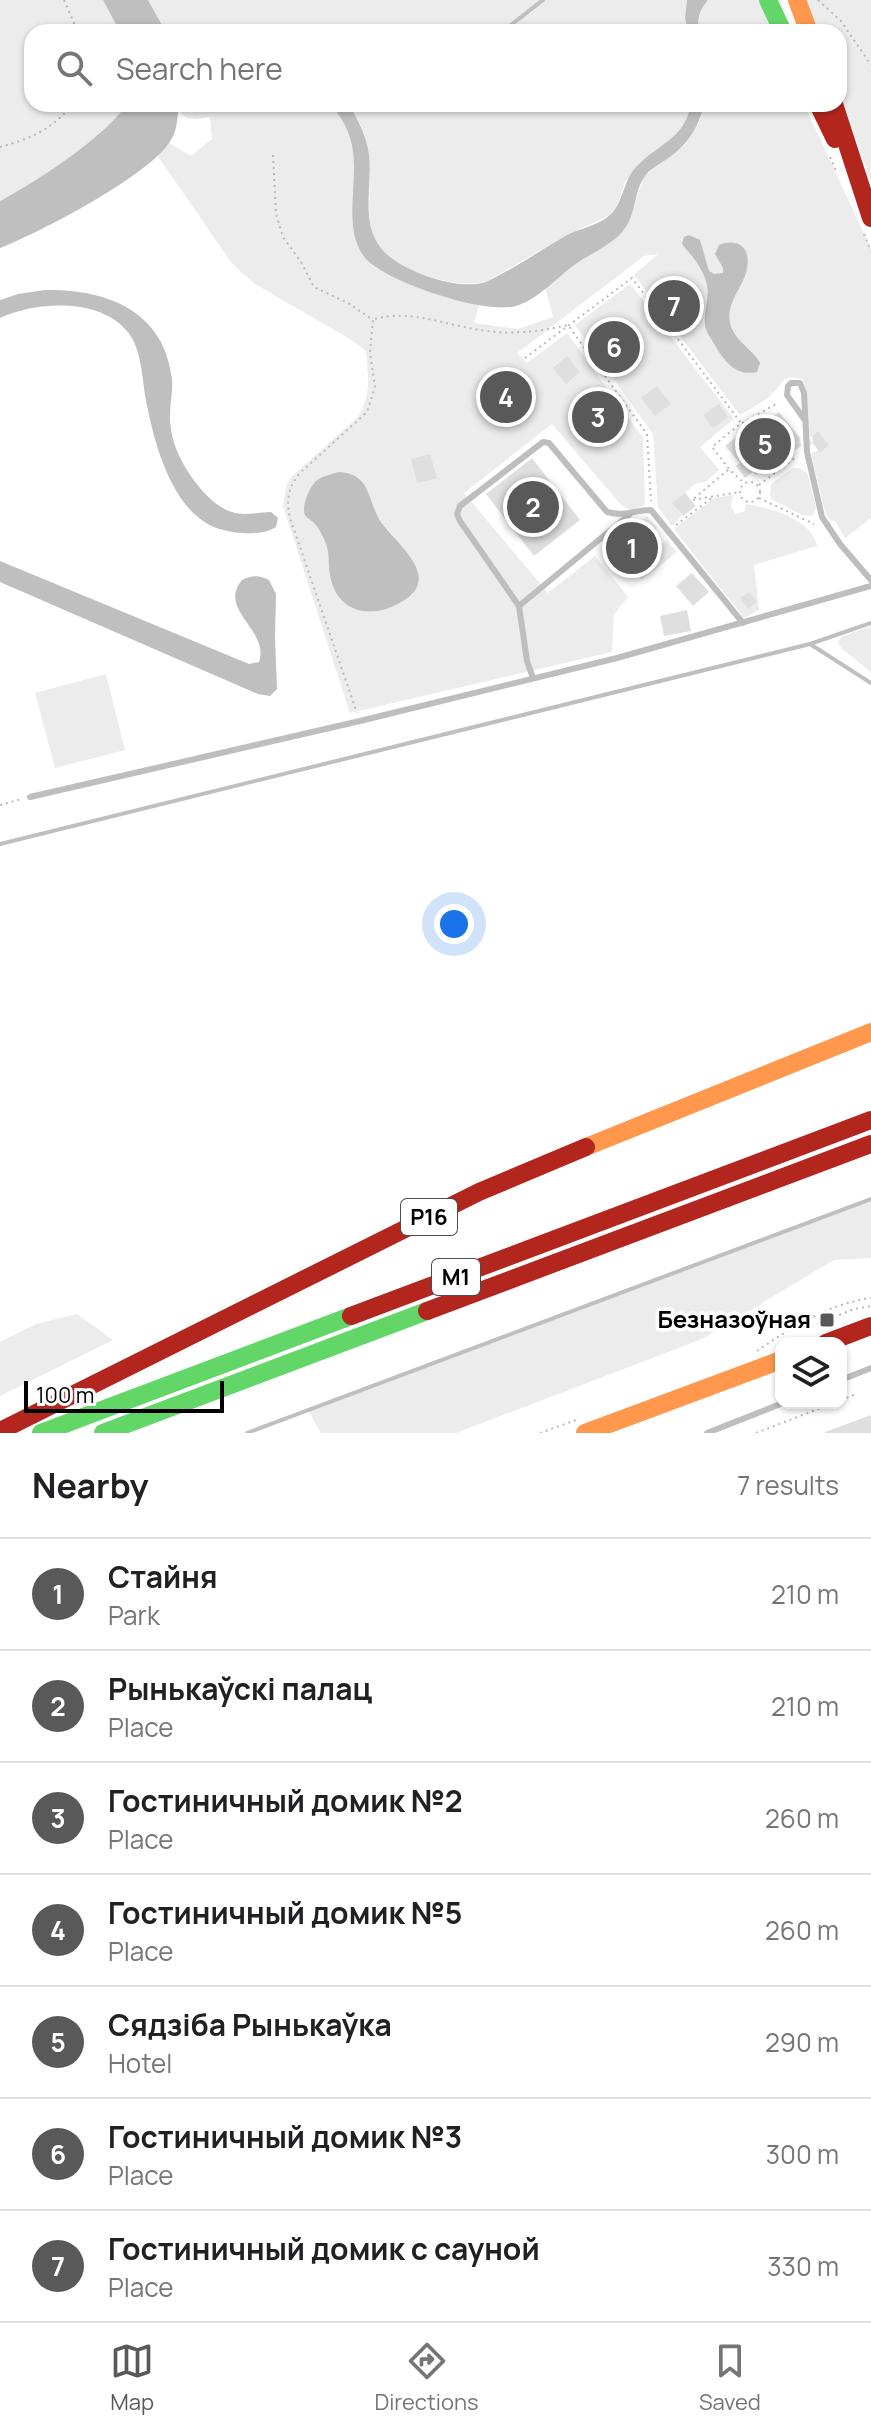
<!DOCTYPE html>
<meta charset="utf-8">
<style>
body{margin:0;font-family:Manrope,sans-serif;background:#f2f2f2;color:#202124}
.controls{position:absolute;right:24px;bottom:24px;display:grid;overflow:hidden;border-radius:16px;box-shadow:0 2px 6px #0004}
.controls button{width:72px;height:72px;display:grid;place-items:center;padding:0;border:0;border-bottom:2px solid #e0e0e0;background:#fff;color:#202124;font:40px sans-serif}
.scale{position:absolute;left:24px;bottom:20px;width:200px;box-sizing:border-box;padding-left:8px;border:4px solid #000;border-top:0;font-size:22px;line-height:28px;white-space:nowrap;color:#000;-webkit-text-stroke:6px #fff;paint-order:stroke}
.you{position:absolute;left:454px;top:924px;width:28px;height:28px;margin:-20px;border:6px solid #fff;border-radius:50%;background:#1a73e8;box-shadow:0 0 0 12px #1a73e833}
.badge{display:grid;place-items:center;width:52px;height:52px;border-radius:50%;background:#595959;color:#fff;font-size:26px;font-weight:700}
.pin{position:absolute;translate:-50% -50%;border:4px solid #fff;box-shadow:0 2px 8px #0006}
.list{margin:0;padding:0;list-style:none}
h2{display:flex;justify-content:space-between;align-items:center;height:104px;margin:0;padding:0 32px;font-size:34px}
h2 small{font-size:26px;font-weight:400;color:#757577}
.list li{display:grid;grid-template-columns:52px 1fr auto;gap:24px;align-items:center;box-sizing:border-box;height:112px;padding:0 32px;border-top:2px solid #e0e0e0}
.list b{display:block;font-size:30px;white-space:nowrap}
.list p{margin:0;font-size:26px;white-space:nowrap;color:#757577}
.list em{font-size:26px;font-style:normal;color:#757577}
.icon{flex:none;width:44px;height:44px;fill:none;stroke:currentColor;stroke-width:2;stroke-linecap:round;stroke-linejoin:round}
.map{position:relative;flex:none;width:871px;height:1433px;overflow:hidden}
.search{position:absolute;background:#fff;box-shadow:0 2px 6px #0004;left:24px;right:24px;top:24px;height:88px;display:flex;align-items:center;gap:20px;box-sizing:border-box;padding:0 28px;border-radius:24px;color:#757577;font-size:30px}
.sheet{height:888px;background:#fff}
nav{display:flex;justify-content:space-around;align-items:center;box-sizing:border-box;height:112px;border-top:2px solid #e0e0e0;background:#fff;font-size:22px;color:#757577}
nav a{display:grid;justify-items:center;gap:4px}
nav .on{color:#595959}
.map>svg:first-child{display:block}
.green{fill:#ececec}
.water{fill:#bfbfbf}
.lines{fill:none;stroke-linecap:round;stroke-linejoin:round}
.stream{stroke:#bfbfbf;stroke-width:4}
.building{fill:#dfdfdf}
.path{stroke:#b9b9b9;stroke-width:2;stroke-dasharray:2 4;stroke-linecap:butt}
.lane{stroke:#bebebe;stroke-width:6}
.fast{stroke:#63d668;stroke-width:18}
.slow{stroke:#ff974d;stroke-width:18}
.jam{stroke:#b3261e;stroke-width:18}
.poi-dot{fill:#595959;stroke:#fff;stroke-width:3}
.labels{text-anchor:middle;stroke-width:7;stroke-linejoin:round;paint-order:stroke}
.shield{fill:#fff;stroke:#4c4c4c;stroke-width:2}
.shield-label{font-size:22px;font-weight:bold;fill:#000}
.poi-label{font-size:24px;font-weight:bold;fill:#000;stroke:#fff;text-anchor:end}
</style>
<div class="map">
<svg width="871" height="1433" viewBox="0 0 871 1433">
<rect width="100%" height="100%" fill="#fff"/>
<g class="green">
<path d="M 0,0 L 103,0 L 120,32 L 32,32 L 32,104 L 127,104 C 105,137 36,182 0,201 Z"/>
<polygon points="148,0 687,0 685,18 688,32 166,32"/>
<path d="M 708,0 L 759,0 L 773,32 L 699,32 C 698,18 699,11 708,0 Z"/>
<polygon points="806,0 871,0 871,181 839,92 839,32 817,32"/>
<path d="M 179,104 L 330,104 C 343,118 350,135 354,154 L 361,252 L 376,268 L 458,300 L 479,305 L 474,323 L 518,329 L 553,317 L 545,287 L 578,262 L 619,236 L 626,228 L 644,176 L 686,144 L 699,123 L 704,104 L 804,104 L 871,249 L 871,518 L 845,538 L 835,521 L 831,521 L 825,512 L 811,454 L 818,450 L 820,452 L 829,445 L 818,432 L 809,438 L 813,444 L 808,447 L 806,391 L 803,380 C 782,371 782,387 770,396 C 761,403 750,409 740,415 L 634,275 L 658,254 L 644,256 L 517,353 L 527,363 L 567,333 L 643,438 L 645,505 L 632,511 L 622,506 L 552,424 L 464,493 L 548,593 L 595,556 L 628,597 L 614,614 L 612,652 L 350,713 L 283,506 L 286,487 L 290,478 L 358,417 C 372,394 368,376 366,351 L 350,339 L 255,284 L 242,273 L 231,262 L 157,155 L 169,143 L 191,156 L 212,139 L 210,117 L 196,119 L 187,118 L 181,113 Z"/>
<path d="M 349,104 L 691,104 L 685,124 L 665,146 L 641,162 L 625,182 L 617,205 L 610,215 L 567,235 L 487,281 C 465,287 442,281 421,274 C 351,248 374,212 369,156 C 368,137 359,120 349,104 Z"/>
<polygon points="630,284 734,419 700,447 719,470 705,482 695,484 673,503 682,516 672,526 658,507 653,434 575,325"/>
<polygon points="793,468 799,468 807,473 816,507 813,516 802,515 773,500 770,496 771,484"/>
<path d="M 733,495 L 731,507 L 736,514 L 745,511 L 746,504 C 771,508 812,519 817,546 L 754,565 L 759,610 L 744,618 L 674,529 L 714,498 Z"/>
<polygon points="647,516 657,528 642,540 651,551 667,540 677,552 642,580 613,544"/>
<polygon points="871,626 871,672 842,649 838,643 841,637"/>
<polygon points="106,674 125,750 55,768 35,693"/>
<polygon points="871,1197 871,1258 834,1260 702,1339 456,1433 321,1433 308,1410"/>
<polygon points="77,1314 113,1340 0,1396 0,1342 36,1324"/>
</g>
<g class="water">
<polygon points="103,0 148,0 166,32 120,32"/>
<path d="M 687,0 L 708,0 C 699,11 697,18 699,32 L 688,32 L 685,18 Z"/>
<path d="M 127,104 L 179,104 C 177,116 178,129 171,140 C 151,175 39,233 0,248 L 0,201 C 36,182 105,137 127,104 Z"/>
<path d="M 330,104 L 349,104 C 358,120 367,136 369,155 C 373,190 357,231 390,257 C 411,274 463,292 488,281 C 515,268 541,250 567,235 C 581,228 600,225 611,214 C 624,201 623,180 637,166 C 659,143 684,140 691,104 L 704,104 C 698,130 686,147 664,161 C 657,166 649,170 645,176 C 634,191 636,212 626,227 C 616,243 593,252 577,263 C 558,276 541,297 519,305 C 489,317 387,282 366,259 C 342,231 358,185 353,152 C 351,134 342,117 330,104 Z"/>
<path d="M 689,235 L 700,240 L 709,271 L 714,274 L 723,273 L 723,268 L 715,254 L 719,245 C 743,236 753,253 745,276 C 739,291 726,306 730,323 C 734,341 752,348 760,363 L 757,372 C 734,377 723,359 713,342 C 710,337 706,332 705,325 C 703,310 711,297 706,281 C 702,267 691,255 682,244 L 684,237 Z"/>
<path d="M 45,290 C 106,289 164,310 172,379 C 173,391 170,403 170,416 C 170,442 181,463 196,483 C 206,496 219,509 235,513 C 247,516 259,512 271,512 L 278,518 L 276,527 C 262,536 239,534 223,530 C 173,518 154,443 146,400 C 142,379 142,353 130,335 C 117,316 94,308 72,306 C 48,304 22,308 0,318 L 0,300 L 18,294 Z"/>
<path d="M 339,472 C 370,474 367,497 379,519 C 392,541 442,574 406,599 C 376,620 337,616 330,575 C 328,564 330,555 326,544 C 323,537 320,529 314,523 C 312,521 306,517 305,515 C 301,507 310,486 316,481 C 322,476 332,474 339,472 Z"/>
<path d="M 0,561 L 249,664 L 259,662 C 270,630 217,610 242,580 C 252,575 259,575 269,580 L 276,594 L 275,638 L 277,689 L 270,696 L 258,694 L 0,582 Z"/>
</g>
<g class="lines">
<g class="stream">
<polyline points="502,32 543,0"/>
<polyline points="357,104 384,107 405,104"/>
<polyline points="810,644 871,683"/>
<polyline points="0,844 810,644 871,623"/>
<polyline points="247,1433 871,1199"/>
</g>
</g>
<g class="building">
<polygon points="675,291 689,308 672,320 659,303"/>
<polygon points="614,335 626,350 613,360 602,344"/>
<polygon points="567,356 580,372 566,384 553,368"/>
<polygon points="506,384 518,401 506,411 493,393"/>
<polygon points="657,386 671,404 655,416 641,398"/>
<polygon points="599,403 611,418 596,431 584,416"/>
<polygon points="719,404 728,417 713,428 703,415"/>
<polygon points="779,412 800,438 801,446 783,460 779,456 756,475 753,472 745,478 736,466 740,463 725,446 764,414 769,420"/>
<polygon points="818,431 829,445 820,453 813,443 812,436"/>
<polygon points="430,454 437,478 417,483 411,459"/>
<polygon points="532,458 580,520 534,556 486,494"/>
<polygon points="685,493 696,506 683,516 672,503"/>
<polygon points="692,573 709,592 693,606 676,586"/>
<polygon points="749,592 757,602 748,609 740,598"/>
<polygon points="687,610 691,631 664,636 660,616"/>
<polygon points="871,1415 871,1433 825,1433 825,1432"/>
</g>
<g class="lines">
<g class="path">
<polyline points="64,0 78,32"/>
<polyline points="818,0 841,21 871,65"/>
<path d="M 0,147 C 32,138 51,130 73,104"/>
<path d="M 273,155 L 276,214 L 283,237 L 301,262 L 314,287 L 348,303 L 373,320 L 370,352 L 375,387 L 367,412 L 300,473 C 288,487 286,500 290,518 L 357,713"/>
<polyline points="830,157 837,173"/>
<polyline points="864,234 871,251"/>
<path d="M 375,319 C 409,309 446,325 480,330 C 510,335 538,332 568,325 L 647,434 L 651,501"/>
<polyline points="525,358 632,278 741,423 712,447 729,469 744,483"/>
<polyline points="742,423 778,403"/>
<polyline points="728,470 692,500 740,492"/>
<circle cx="750" cy="492" r="10"/>
<polyline points="759,485 796,457"/>
<polyline points="759,498 814,524"/>
<polyline points="676,525 713,497"/>
<polyline points="0,805 22,799"/>
<polyline points="800,1324 810,1327 854,1309 871,1306"/>
<path d="M 757,1351 C 792,1327 828,1304 871,1298"/>
<polyline points="841,1400 854,1395"/>
<polyline points="540,1433 576,1420"/>
<polyline points="756,1433 834,1403"/>
</g>
<g class="lane">
<polyline points="804,419 787,395 788,386 791,383 800,383 804,393 807,452 822,517 840,544 871,580"/>
<polyline points="519,606 629,515"/>
<path d="M 533,678 L 527,661 L 519,606 L 460,521 L 457,514 L 460,506 L 543,442 L 549,443 L 607,512 C 626,517 634,510 651,510 L 743,623"/>
<polyline points="30,797 360,721 617,658 871,586"/>
<polyline points="841,1380 871,1368"/>
<polyline points="707,1433 783,1403"/>
</g>
<g class="fast">
<polyline points="768,0 783,32"/>
<polyline points="41,1433 351,1316"/>
<polyline points="103,1433 427,1311"/>
</g>
<g class="slow">
<polyline points="797,0 809,32"/>
<polyline points="586,1147 871,1032"/>
<polyline points="585,1433 781,1360"/>
</g>
<g class="jam">
<polyline points="818,104 835,139"/>
<polyline points="834,104 871,218"/>
<polyline points="427,1311 871,1144"/>
<polyline points="351,1316 871,1120"/>
<polyline points="826,1343 871,1326"/>
<polyline points="0,1431 479,1192 586,1147"/>
</g>
</g>
<rect class="poi-dot" x="819" y="1312" width="16" height="16" rx="4"/>
<g class="labels">
<g class="shield">
<rect x="401" y="1199" width="56" height="36" rx="6"/>
<rect x="432" y="1259" width="48" height="36" rx="6"/>
</g>
<g class="shield-label">
<text x="429" y="1225">Р16</text>
<text x="456" y="1285">М1</text>
</g>
<g class="poi-label">
<text x="811" y="1328">Безназоўная</text>
</g>
</g>
</svg>
<div class="controls">
<button><svg class="icon" aria-label="layers" viewBox="0 0 24 24"><path d="M12 4l9 5-9 5-9-5zM3 14l9 5 9-5"/></svg></button>
</div>
<div class="scale">100 m</div>
<div class="you"></div>
<div class="pin badge" style="left:632px;top:548px">1</div>
<div class="pin badge" style="left:533px;top:507px">2</div>
<div class="pin badge" style="left:598px;top:417px">3</div>
<div class="pin badge" style="left:506px;top:397px">4</div>
<div class="pin badge" style="left:765px;top:444px">5</div>
<div class="pin badge" style="left:614px;top:347px">6</div>
<div class="pin badge" style="left:674px;top:306px">7</div>
<div class="search"><svg class="icon" aria-label="search" viewBox="0 0 24 24"><circle cx="10" cy="10" r="6"/><path d="M15 15l6 6"/></svg>Search here</div>
</div>
<section class="sheet">
<h2>Nearby<small>7 results</small></h2>
<ul class="list">
<li><span class="badge">1</span><div><b>Стайня</b><p>Park</p></div><em>210 m</em></li>
<li><span class="badge">2</span><div><b>Рынькаўскi палац</b><p>Place</p></div><em>210 m</em></li>
<li><span class="badge">3</span><div><b>Гостиничный домик №2</b><p>Place</p></div><em>260 m</em></li>
<li><span class="badge">4</span><div><b>Гостиничный домик №5</b><p>Place</p></div><em>260 m</em></li>
<li><span class="badge">5</span><div><b>Сядзіба Рынькаўка</b><p>Hotel</p></div><em>290 m</em></li>
<li><span class="badge">6</span><div><b>Гостиничный домик №3</b><p>Place</p></div><em>300 m</em></li>
<li><span class="badge">7</span><div><b>Гостиничный домик с сауной</b><p>Place</p></div><em>330 m</em></li>
</ul>
</section>
<nav>
<a class="on"><svg class="icon" aria-label="map" viewBox="0 0 24 24"><path d="M3 6l6-2 6 2 6-2v14l-6 2-6-2-6 2zM9 4v14M15 6v14"/></svg>Map</a>
<a><svg class="icon" aria-label="directions" viewBox="0 0 24 24"><path d="M12 3l9 9-9 9-9-9zM9 14v-3h6M13 9l2 2-2 2"/></svg>Directions</a>
<a><svg class="icon" aria-label="saved" viewBox="0 0 24 24"><path d="M7 4h10v16l-5-4-5 4z"/></svg>Saved</a>
</nav>
